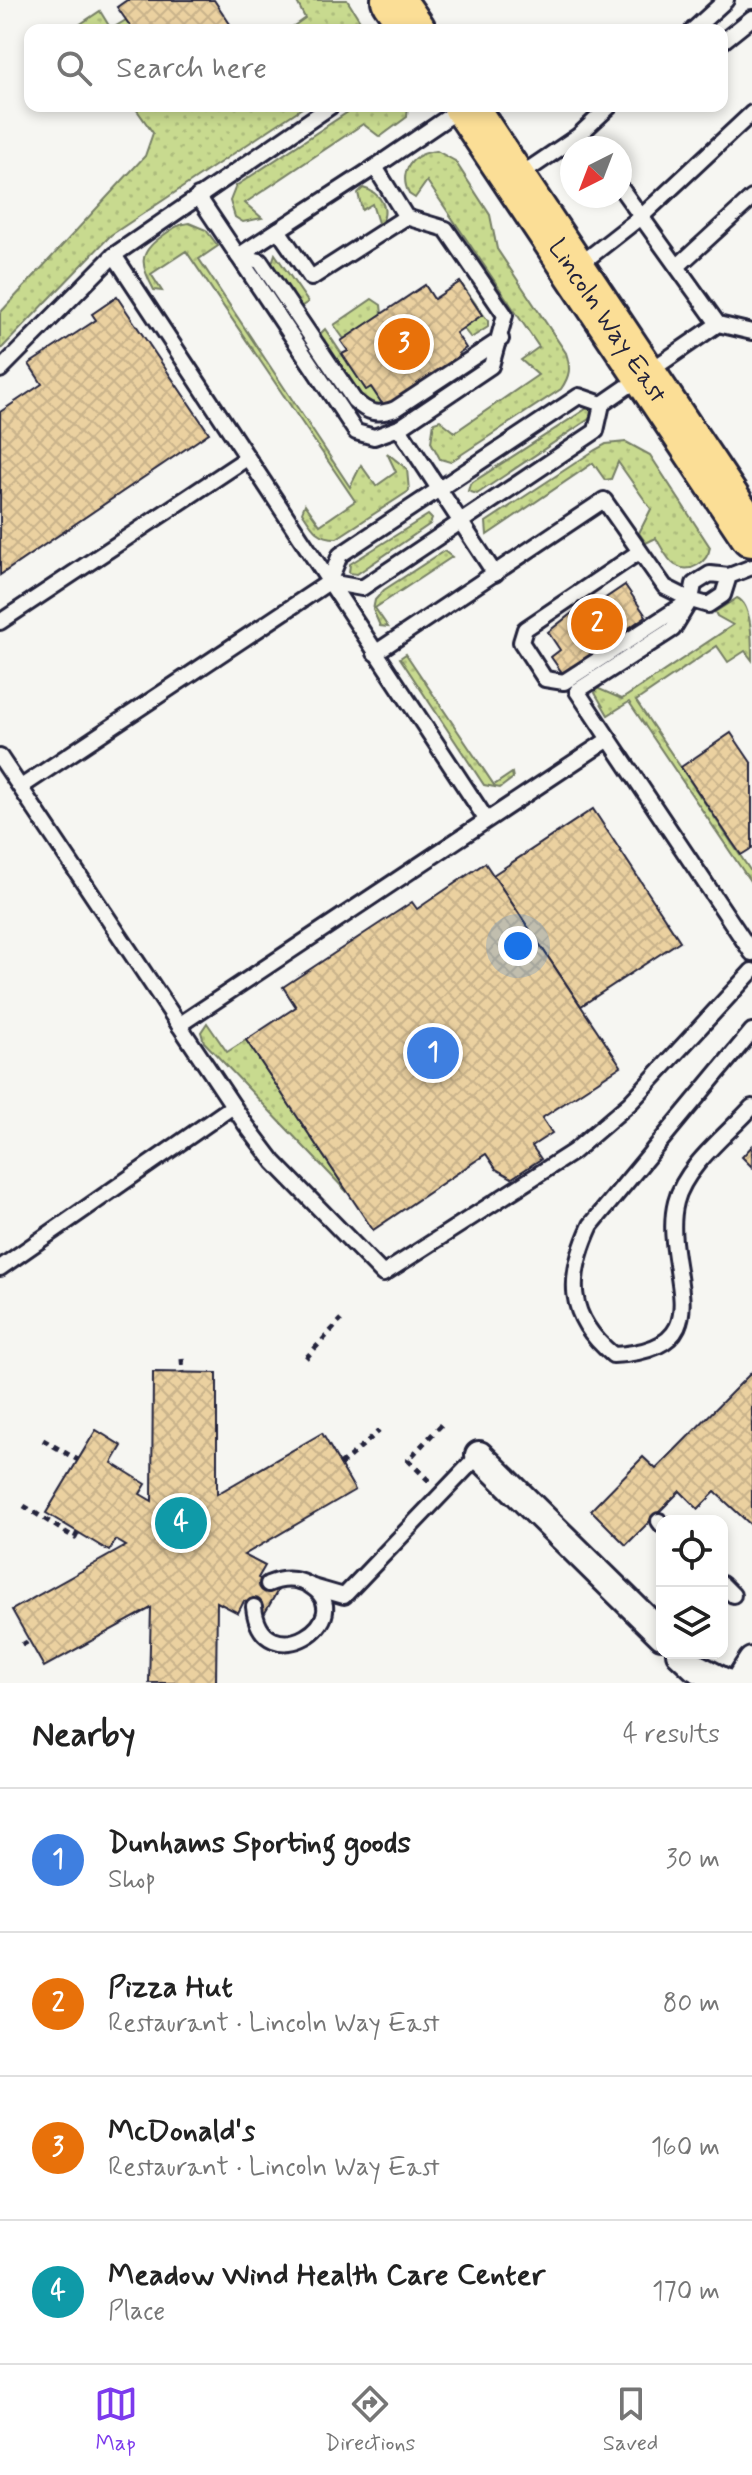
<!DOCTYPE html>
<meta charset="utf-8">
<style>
body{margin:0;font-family:Mynerve,sans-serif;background:#f2f2f2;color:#222}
.controls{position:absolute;right:24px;bottom:24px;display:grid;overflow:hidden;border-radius:16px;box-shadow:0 4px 12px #0003}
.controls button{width:72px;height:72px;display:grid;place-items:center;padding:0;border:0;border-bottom:2px solid #e0e0e0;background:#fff;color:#222;font:40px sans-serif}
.compass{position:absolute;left:560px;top:136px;width:72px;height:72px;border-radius:50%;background:#fff;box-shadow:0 4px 12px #0003;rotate:222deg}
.you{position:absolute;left:518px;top:946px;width:28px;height:28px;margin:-20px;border:6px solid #fff;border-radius:50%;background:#1a73e8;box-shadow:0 0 0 12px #1a73e833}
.badge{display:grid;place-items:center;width:52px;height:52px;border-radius:50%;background:#7c3aed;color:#fff;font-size:26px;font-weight:700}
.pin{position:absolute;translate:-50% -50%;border:4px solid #fff;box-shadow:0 2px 8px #0006}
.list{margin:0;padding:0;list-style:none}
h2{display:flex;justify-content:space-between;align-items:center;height:104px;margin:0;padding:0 32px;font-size:34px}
h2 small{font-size:26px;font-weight:400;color:#767676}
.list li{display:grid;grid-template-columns:52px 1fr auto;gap:24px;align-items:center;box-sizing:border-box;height:144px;padding:0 32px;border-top:2px solid #e0e0e0}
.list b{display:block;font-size:30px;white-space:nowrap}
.list p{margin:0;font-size:26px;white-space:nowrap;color:#767676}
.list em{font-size:26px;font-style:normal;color:#767676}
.icon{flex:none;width:44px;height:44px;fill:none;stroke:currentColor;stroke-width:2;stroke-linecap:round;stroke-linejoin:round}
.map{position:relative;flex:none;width:752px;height:1683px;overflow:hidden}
.search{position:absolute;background:#fff;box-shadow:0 4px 12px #0003;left:24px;right:24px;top:24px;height:88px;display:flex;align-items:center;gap:20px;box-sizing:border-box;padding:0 28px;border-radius:16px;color:#767676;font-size:30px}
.sheet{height:680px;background:#fff}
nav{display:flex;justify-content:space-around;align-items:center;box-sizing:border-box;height:112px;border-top:2px solid #e0e0e0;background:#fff;font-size:22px;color:#767676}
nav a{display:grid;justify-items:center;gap:4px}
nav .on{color:#7c3aed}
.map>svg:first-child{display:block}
.grass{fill:url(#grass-dots);stroke:#757e65;stroke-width:2}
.building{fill:url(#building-cross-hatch);stroke:#22223b;stroke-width:2}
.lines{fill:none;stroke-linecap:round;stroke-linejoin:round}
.lane-casing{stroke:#22223b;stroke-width:20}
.street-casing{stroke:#22223b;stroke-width:32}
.primary-casing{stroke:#22223b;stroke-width:48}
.path{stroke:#22223b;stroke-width:5;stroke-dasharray:6 6;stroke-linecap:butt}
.lane{stroke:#f6f6f2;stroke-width:14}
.street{stroke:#f6f6f2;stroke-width:26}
.primary{stroke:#fbde96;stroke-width:42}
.labels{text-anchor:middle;stroke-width:8;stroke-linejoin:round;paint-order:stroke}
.street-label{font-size:26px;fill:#22223b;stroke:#f6f6f2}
</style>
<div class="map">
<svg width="752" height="1683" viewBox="0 0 752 1683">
<defs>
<pattern id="grass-dots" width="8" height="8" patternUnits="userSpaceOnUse" patternTransform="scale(2)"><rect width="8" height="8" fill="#c8da8f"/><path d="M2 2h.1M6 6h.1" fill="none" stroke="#acbb7c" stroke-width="1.8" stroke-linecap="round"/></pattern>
<pattern id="building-cross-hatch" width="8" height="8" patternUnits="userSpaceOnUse" patternTransform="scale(2)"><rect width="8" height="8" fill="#ebd1a0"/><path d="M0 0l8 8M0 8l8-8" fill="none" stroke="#c9b38b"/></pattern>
</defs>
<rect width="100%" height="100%" fill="#f6f6f2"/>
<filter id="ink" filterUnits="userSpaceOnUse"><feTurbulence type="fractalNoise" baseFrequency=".0125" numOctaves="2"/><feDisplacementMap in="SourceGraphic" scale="16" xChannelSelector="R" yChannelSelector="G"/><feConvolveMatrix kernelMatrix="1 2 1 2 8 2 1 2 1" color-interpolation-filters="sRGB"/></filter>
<g filter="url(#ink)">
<g class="grass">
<polygon points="296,0 347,0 366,30 288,30 305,18"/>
<polygon points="100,11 111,29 126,20 133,30 83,30 79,25"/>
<polygon points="134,106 305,106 111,235 0,350 0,313 145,156 153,133"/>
<polygon points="357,106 408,106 407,117 380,137 363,124 245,203 262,218 243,222 235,217 230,201 236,186"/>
<path d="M 437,151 L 455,161 L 490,215 L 497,249 L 566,353 C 571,368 570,376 561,389 L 450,462 L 440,459 L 431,442 L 434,422 L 440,420 L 455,432 L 538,375 L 521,360 L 539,347 L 427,181 L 415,198 L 409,194 C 398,171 412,153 437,151 Z"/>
<path d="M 363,188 C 380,192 392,210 379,226 L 372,204 L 362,210 L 358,193 Z"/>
<path d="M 189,223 L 206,230 L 218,246 L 199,259 L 350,487 L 361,465 L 376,486 L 396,472 L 387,453 L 407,469 L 409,491 L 337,538 C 317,538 312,527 302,512 L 305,504 L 320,525 L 355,501 L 186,251 L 151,274 L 162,291 L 154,290 C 141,266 137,254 161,237 C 171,230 177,224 189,223 Z"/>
<polygon points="275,254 308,302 299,308 271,266"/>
<polygon points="460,282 488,321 488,327 471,338 463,328 482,315"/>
<polygon points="372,299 381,305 382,314 344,339 334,325"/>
<polygon points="325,329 366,390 371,387 385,408 363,403 321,341 321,333"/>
<polygon points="589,407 594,411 592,417 477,494 468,491 470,484"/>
<path d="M 626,442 L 650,455 L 710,547 C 708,561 691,575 675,565 C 667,560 661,546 656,538 L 646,543 L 639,533 L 651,509 L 618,462 L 611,479 L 605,480 L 593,463 L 487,535 L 486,522 L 595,450 L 606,444 Z"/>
<polygon points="428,515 432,519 430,524 357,574 349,573 350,564"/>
<polygon points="444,551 452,557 375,608 388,627 380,626 373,610 375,600 384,590"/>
<path d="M 737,598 C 752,604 752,640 752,660 L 745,651 L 728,662 L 717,646 L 636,701 L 752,873 L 752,884 L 629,702 L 608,715 L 595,693 L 597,688 L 622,699 L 733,625 L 717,616 L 715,612 Z"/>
<polygon points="406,654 494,785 512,773 513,778 500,788 484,785 400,658"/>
<polygon points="207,1023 227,1052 246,1040 348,1193 204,1042 201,1032"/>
</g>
<g class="building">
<polygon points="127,0 214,0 234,30 133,30 117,7"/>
<polygon points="460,282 482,315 456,333 466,348 459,353 466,362 385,408 371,387 366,390 342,354 348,351 341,341 425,285 434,299"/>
<polygon points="117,297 209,433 0,575 0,412 42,384 29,364 96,320 92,314"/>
<polygon points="625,585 646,616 563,674 551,657 560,650 548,632 582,605 586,611"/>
<polygon points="731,733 752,764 752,848 741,855 681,767"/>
<polygon points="593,809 680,941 581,1006 493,875"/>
<polygon points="485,863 621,1066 542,1118 552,1133 532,1146 541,1159 512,1178 496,1169 486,1154 373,1230 246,1040 296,1007 283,987 412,902 417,909"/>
<polygon points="752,1146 752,1167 742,1157"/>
<polygon points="153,1372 217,1373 217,1494 322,1433 355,1490 244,1555 265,1566 258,1578 278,1590 265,1613 244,1601 238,1613 217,1602 216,1683 149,1683 151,1608 44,1667 12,1610 126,1546 116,1540 109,1551 46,1513 96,1430 122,1446 112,1463 146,1484 140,1494 152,1501"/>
<polygon points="752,1372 752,1526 715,1492 698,1509 680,1491 626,1545 591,1510 643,1457 656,1469"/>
</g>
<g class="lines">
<g class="lane-casing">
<g id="lane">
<polyline points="693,30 726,0"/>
<polyline points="722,42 752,18"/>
<polyline points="375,167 463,107"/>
<polyline points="516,178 578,136 610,106"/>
<polyline points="620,187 718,324"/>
<polyline points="198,196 356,432 374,437 399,428 491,366 505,315 446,229 406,217 375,167 238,256"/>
<polyline points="278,230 311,278 406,217"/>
<polyline points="114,255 486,819"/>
<path d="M 238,256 L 260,261 L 354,400 C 368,413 377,416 395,409 L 501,339"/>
<polyline points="679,265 752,198"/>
<polyline points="578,266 643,215 752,113"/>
<polyline points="0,370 114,255 331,106"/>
<polyline points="602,404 579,396 340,555 329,582 362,588 596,431 602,404 718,324 752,332"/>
<polyline points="399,428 495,574"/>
<polyline points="639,552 525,629 521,642 545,679 564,682 691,600"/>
<polyline points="729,576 723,595 708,605 691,600 694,584 710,574 729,576 752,567"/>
<polyline points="0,622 247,458"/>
<polyline points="375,653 604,500 665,587 691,600"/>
<polyline points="609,739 577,691 673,629 688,604"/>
<polyline points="0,757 246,1125 274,1162 383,1274 573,1152 630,1103 752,971"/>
<polyline points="21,787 329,582"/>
<polyline points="179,1025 609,739 752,953"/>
<path d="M 752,1031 L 591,1225 C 567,1277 566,1316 613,1355 C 729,1349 659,1268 676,1202 C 685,1166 728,1134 752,1107"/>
<polyline points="0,1268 233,1106"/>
<polyline points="659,1521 662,1525"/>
<polyline points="722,1584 733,1595"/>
<polyline points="313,1587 344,1596 479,1455"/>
<path d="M 254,1607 C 262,1683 364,1618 309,1585 C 295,1577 282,1578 268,1584"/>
</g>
</g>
<g class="street-casing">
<g id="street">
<polyline points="479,1455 662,1635"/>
<polyline points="680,1653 695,1667 726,1683"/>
<polyline points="738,1683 752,1661"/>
</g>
</g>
<g class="primary-casing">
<g id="primary">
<polyline points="393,0 414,30"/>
<path id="s1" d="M 465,106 L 752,535"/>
</g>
</g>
<g class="path">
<polyline points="306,1358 341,1320"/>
<polyline points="182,1359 183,1373"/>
<polyline points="43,1440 78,1460"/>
<polyline points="340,1465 379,1431"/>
<polyline points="429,1481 408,1460 444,1422"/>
<polyline points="24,1506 75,1538 78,1532"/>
<polyline points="22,1645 29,1641"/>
</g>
<use href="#lane" class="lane"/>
<use href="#street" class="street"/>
<use href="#primary" class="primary"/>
</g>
</g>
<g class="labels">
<g class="street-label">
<text dy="9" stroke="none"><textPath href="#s1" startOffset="258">Lincoln Way East</textPath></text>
</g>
</g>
</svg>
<div class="controls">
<button><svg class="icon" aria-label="locate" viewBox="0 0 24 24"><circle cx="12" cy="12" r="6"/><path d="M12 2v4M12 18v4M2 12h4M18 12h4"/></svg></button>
<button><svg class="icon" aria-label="layers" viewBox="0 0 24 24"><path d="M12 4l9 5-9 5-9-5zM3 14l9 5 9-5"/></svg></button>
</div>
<svg class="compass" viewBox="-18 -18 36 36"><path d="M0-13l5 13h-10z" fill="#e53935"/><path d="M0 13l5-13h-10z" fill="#767676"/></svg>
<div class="you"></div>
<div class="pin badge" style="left:433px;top:1053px;background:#3f7fe0">1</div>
<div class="pin badge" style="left:597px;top:624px;background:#e8710a">2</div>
<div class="pin badge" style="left:404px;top:344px;background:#e8710a">3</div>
<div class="pin badge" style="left:181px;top:1523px;background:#0f9aa8">4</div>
<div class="search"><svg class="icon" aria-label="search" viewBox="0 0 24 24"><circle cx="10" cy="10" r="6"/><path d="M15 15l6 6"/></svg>Search here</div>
</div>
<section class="sheet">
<h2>Nearby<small>4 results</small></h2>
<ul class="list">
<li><span class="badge" style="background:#3f7fe0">1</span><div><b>Dunhams Sporting goods</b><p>Shop</p></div><em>30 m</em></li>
<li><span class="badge" style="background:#e8710a">2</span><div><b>Pizza Hut</b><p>Restaurant · Lincoln Way East</p></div><em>80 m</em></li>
<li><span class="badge" style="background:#e8710a">3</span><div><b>McDonald's</b><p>Restaurant · Lincoln Way East</p></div><em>160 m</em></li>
<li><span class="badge" style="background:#0f9aa8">4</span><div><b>Meadow Wind Health Care Center</b><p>Place</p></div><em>170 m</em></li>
</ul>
</section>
<nav>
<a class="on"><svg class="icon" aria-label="map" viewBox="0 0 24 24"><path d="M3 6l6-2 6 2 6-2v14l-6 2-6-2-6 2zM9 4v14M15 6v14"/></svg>Map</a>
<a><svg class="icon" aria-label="directions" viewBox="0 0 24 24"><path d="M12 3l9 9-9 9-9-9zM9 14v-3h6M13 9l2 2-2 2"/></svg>Directions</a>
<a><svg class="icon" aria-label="saved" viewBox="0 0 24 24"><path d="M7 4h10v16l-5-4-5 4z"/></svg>Saved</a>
</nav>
